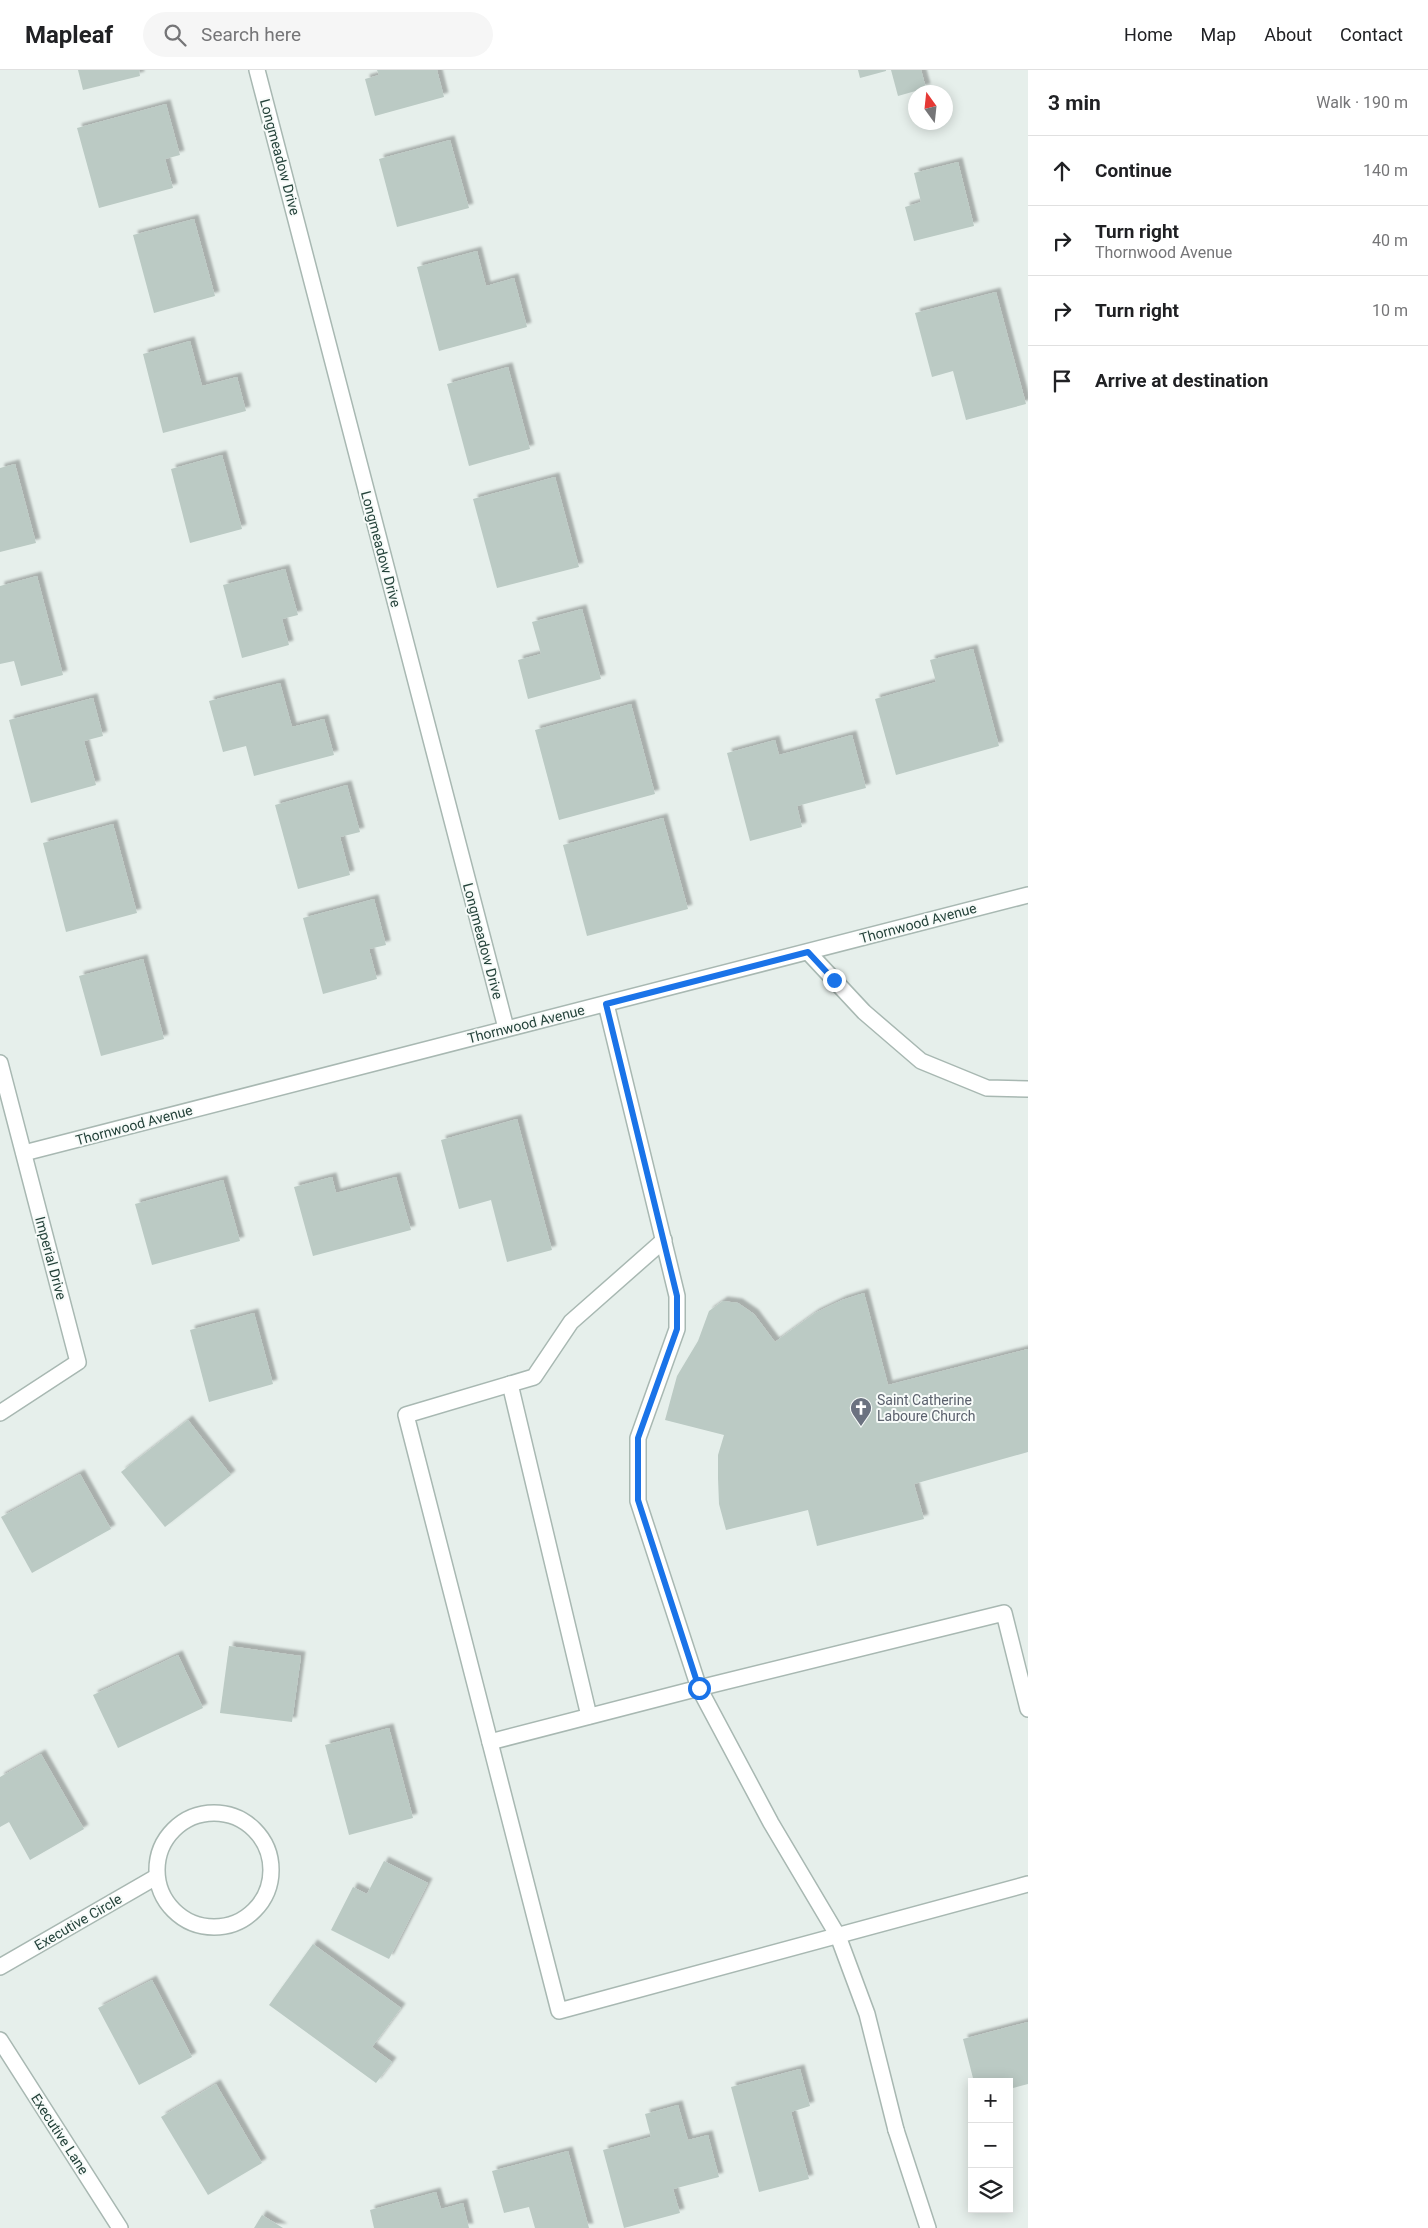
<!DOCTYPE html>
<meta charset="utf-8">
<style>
body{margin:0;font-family:Roboto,sans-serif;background:#f6f6f6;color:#202124}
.controls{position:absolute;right:15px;bottom:15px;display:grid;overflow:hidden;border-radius:0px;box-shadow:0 2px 12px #0003}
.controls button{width:45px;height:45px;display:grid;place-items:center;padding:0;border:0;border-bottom:1px solid #e0e0e0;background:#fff;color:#202124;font:25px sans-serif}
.compass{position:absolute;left:908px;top:15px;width:45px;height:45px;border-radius:50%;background:#fff;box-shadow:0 2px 12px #0003;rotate:345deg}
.stop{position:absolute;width:15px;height:15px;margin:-11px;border:4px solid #1a73e8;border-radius:50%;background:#fff}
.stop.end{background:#1a73e8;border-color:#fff;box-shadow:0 1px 5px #0008}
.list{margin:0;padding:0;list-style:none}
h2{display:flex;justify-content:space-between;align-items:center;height:65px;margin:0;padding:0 20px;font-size:21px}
h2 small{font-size:16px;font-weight:400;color:#757577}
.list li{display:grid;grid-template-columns:32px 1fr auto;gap:15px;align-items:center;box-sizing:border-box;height:70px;padding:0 20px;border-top:1px solid #e0e0e0}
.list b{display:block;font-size:19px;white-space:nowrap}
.list p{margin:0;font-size:16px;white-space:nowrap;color:#757577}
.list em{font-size:16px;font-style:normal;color:#757577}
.icon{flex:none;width:28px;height:28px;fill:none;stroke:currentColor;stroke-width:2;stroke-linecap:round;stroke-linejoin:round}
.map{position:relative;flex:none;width:1028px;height:2158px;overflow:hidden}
header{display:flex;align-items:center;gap:30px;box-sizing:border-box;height:70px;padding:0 25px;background:#fff;border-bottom:1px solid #e0e0e0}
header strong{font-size:24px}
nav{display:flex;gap:28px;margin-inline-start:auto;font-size:18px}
.search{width:350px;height:45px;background:#f6f6f6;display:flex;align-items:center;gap:12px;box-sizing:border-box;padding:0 18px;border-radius:28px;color:#757577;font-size:19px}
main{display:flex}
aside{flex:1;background:#fff}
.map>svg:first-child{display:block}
.building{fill:#bbcac4;filter:url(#shadow)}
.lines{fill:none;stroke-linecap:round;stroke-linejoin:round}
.service-casing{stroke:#a8b8b2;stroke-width:18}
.minor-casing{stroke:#a8b8b2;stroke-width:18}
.service{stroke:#fff;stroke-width:15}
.minor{stroke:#fff;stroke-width:15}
.route{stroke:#1a73e8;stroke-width:6}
.labels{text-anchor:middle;stroke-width:4;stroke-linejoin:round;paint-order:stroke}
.street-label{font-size:14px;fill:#24423a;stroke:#f7fbf9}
.worship-label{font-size:14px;fill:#5b616d;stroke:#f7fbf9;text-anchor:start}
</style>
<header>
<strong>Mapleaf</strong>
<div class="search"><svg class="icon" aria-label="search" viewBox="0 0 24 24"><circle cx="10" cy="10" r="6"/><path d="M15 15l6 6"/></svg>Search here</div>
<nav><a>Home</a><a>Map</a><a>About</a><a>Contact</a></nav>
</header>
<main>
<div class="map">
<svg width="1028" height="2158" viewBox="0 0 1028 2158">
<defs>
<filter id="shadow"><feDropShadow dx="4.5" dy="-4.5" stdDeviation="1" flood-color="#0004"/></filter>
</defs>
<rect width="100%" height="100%" fill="#e6efeb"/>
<g class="building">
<polygon points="78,0 139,0 140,6 83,20"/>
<polygon points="377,0 437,0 444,27 375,46 365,9 379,5"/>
<polygon points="858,0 886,0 886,1 860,8"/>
<polygon points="891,0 921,0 926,18 898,26"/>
<polygon points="166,34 180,85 165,89 173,118 99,138 77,58"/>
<polygon points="450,70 469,138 397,157 379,89"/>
<polygon points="958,92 974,156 914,171 905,137 921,132 914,103"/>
<polygon points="194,149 215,226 154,243 133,165"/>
<polygon points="477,181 486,216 514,208 527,257 439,281 417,197"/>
<polygon points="996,222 1026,334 966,350 953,301 932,307 915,243"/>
<polygon points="190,271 202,316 237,307 246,341 163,363 143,284"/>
<polygon points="508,297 530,379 469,396 447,314"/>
<polygon points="222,385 242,459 190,473 171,399"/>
<polygon points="15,394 36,473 0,482 0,398"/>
<polygon points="555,407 579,497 497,518 473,429"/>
<polygon points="285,499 298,545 282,549 289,575 242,588 223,515"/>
<polygon points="37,506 63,605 21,616 14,591 0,594 0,516"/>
<polygon points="582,539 601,609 528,629 518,590 541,584 532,552"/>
<polygon points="973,579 999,676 896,705 875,629 936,612 930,590"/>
<polygon points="280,613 292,657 324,649 334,685 254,706 246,676 223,682 209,631"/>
<polygon points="93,628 103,666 84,671 96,715 31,733 9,650"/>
<polygon points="631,634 655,724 559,750 535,660"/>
<polygon points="852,665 866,718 797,736 802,757 750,771 727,683 775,670 779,685"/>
<polygon points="347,715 360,762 340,767 350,805 298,819 275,735"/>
<polygon points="663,748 688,839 587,866 563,775"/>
<polygon points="113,754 137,843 66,862 43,773"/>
<polygon points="374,829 386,875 369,879 377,909 323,924 303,848"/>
<polygon points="143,889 164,969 101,986 79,906"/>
<polygon points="517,1049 552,1180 507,1192 491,1130 459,1139 441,1070"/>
<polygon points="332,1107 336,1123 396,1107 411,1160 313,1186 294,1117"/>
<polygon points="223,1110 240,1171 152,1195 135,1134"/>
<polygon points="864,1223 888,1315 1028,1279 1028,1382 914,1414 924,1449 817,1476 808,1440 726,1460 719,1434 718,1408 718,1385 724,1365 665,1350 677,1306 698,1271 709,1241 723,1231 738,1233 754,1244 775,1272 815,1243 842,1230"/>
<polygon points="254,1243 273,1314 209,1332 190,1260"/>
<polygon points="188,1350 231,1405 165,1457 121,1402"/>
<polygon points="80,1404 111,1459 32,1503 1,1447"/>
<polygon points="229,1576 301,1586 292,1652 220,1643"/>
<polygon points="178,1585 203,1638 118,1678 93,1625"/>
<polygon points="389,1658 413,1748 349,1765 325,1675"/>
<polygon points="41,1684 84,1759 30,1790 9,1752 0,1757 0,1707"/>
<polygon points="384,1791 428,1813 389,1889 331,1860 353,1817 367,1824"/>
<polygon points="313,1874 401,1938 372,1977 392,1992 376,2013 269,1935"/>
<polygon points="152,1910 192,1987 139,2015 98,1938"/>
<polygon points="1028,1952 1028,2014 1009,2019 1009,2012 974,2012 963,1969"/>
<polygon points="800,1999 810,2036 791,2042 809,2109 759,2122 731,2017"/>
<polygon points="216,2014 262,2093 208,2125 161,2047"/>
<polygon points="678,2035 688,2070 708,2065 719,2107 673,2119 680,2143 624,2158 603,2080 651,2067 645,2044"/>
<polygon points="568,2081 589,2158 535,2158 529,2137 504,2143 492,2101"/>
<polygon points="436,2122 441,2139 463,2133 469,2158 374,2158 370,2140"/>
<polygon points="262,2145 283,2158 254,2158"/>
</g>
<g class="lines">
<g class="service-casing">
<g id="service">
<polyline points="808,882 864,942 921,991 987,1018 1028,1019"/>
<polyline points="606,934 677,1226 677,1259 638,1368 638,1431 699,1618 1004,1543 1028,1639"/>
<polyline points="664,1170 571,1252 534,1307 406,1345 559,1941 1028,1814"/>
<polyline points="510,1314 589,1646"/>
<polyline points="490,1672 699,1618 771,1753 838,1866 867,1944 896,2060"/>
</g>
</g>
<g class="minor-casing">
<g id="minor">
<polyline points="257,0 506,958"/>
<polyline points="0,993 78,1292 0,1343"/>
<polyline points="24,1083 1028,825"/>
<circle cx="214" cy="1800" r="57"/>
<polyline points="0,1897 156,1807"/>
<polyline points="0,1970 120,2158"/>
<polyline points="896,2060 928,2158"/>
</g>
</g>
<use href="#service" class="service"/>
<use href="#minor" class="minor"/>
</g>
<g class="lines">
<polyline class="route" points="699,1618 638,1430 638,1368 677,1259 677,1226 606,934 808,882 834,910"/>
</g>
<defs>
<g id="church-pin" transform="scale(1.125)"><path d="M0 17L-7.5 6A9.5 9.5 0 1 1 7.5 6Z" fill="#6b7280" stroke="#f7fbf9"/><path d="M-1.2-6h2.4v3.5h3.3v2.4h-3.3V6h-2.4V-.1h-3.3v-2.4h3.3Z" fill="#fff"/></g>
</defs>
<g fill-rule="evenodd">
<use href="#church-pin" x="861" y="1338"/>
</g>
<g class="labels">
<g class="street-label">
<text transform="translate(280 87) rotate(75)" y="5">Longmeadow Drive</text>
<text transform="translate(381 479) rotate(75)" y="5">Longmeadow Drive</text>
<text transform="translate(918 853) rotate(-15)" y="5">Thornwood Avenue</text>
<text transform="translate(483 871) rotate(75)" y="5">Longmeadow Drive</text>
<text transform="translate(526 954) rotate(-14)" y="5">Thornwood Avenue</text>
<text transform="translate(134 1055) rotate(-15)" y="5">Thornwood Avenue</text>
<text transform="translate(51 1188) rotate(75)" y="5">Imperial Drive</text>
<text transform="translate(78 1852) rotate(-30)" y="5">Executive Circle</text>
<text transform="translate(60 2064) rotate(57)" y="5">Executive Lane</text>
</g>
<g class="worship-label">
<text x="877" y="1335">Saint Catherine<tspan x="877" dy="16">Laboure Church</tspan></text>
</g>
</g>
</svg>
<div class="controls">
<button>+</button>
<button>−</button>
<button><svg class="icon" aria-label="layers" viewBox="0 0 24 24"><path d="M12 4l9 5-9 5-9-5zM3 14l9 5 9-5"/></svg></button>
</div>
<svg class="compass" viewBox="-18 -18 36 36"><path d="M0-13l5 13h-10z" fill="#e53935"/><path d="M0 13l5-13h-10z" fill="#757577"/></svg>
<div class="stop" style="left:699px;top:1618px"></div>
<div class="stop end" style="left:834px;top:910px"></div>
</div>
<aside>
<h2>3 min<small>Walk · 190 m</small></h2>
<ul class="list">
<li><svg class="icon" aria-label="ahead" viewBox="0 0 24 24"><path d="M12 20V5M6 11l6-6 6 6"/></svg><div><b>Continue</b></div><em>140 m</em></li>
<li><svg class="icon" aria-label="right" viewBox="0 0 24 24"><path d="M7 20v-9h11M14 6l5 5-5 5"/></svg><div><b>Turn right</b><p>Thornwood Avenue</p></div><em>40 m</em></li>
<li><svg class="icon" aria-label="right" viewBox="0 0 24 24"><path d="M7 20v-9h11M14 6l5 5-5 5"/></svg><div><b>Turn right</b></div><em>10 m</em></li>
<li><svg class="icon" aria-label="arrive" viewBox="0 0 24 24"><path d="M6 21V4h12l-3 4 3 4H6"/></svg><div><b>Arrive at destination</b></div></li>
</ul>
</aside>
</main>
